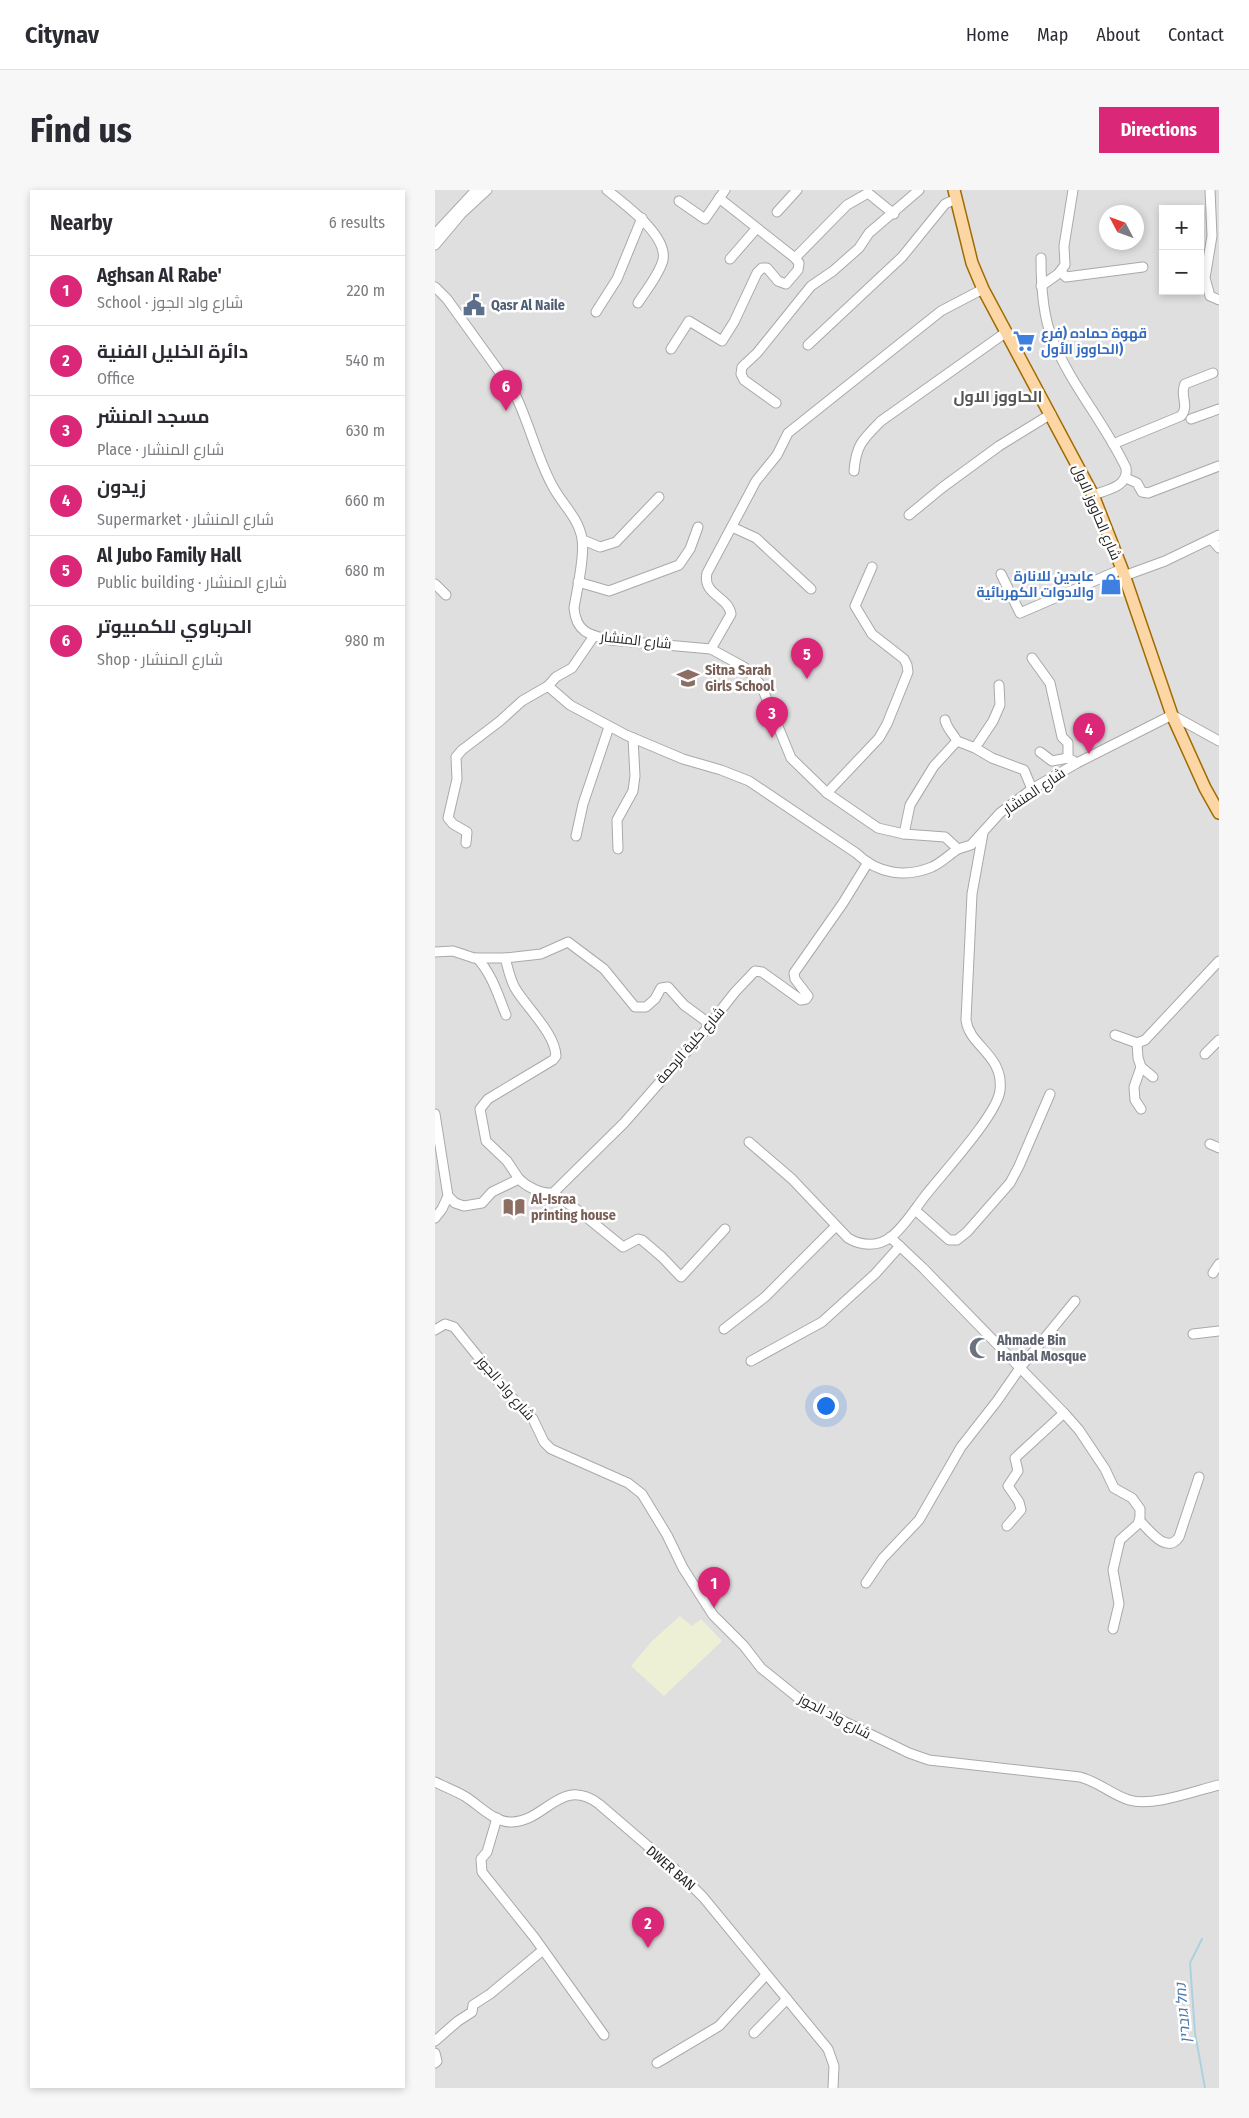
<!DOCTYPE html>
<meta charset="utf-8">
<style>
body{margin:0;font-family:"Fira Sans Condensed",Cairo,Heebo,sans-serif;background:#f7f7f7;color:#2b2b33}
.controls{position:absolute;right:15px;top:15px;display:grid;overflow:hidden;border-radius:0px;box-shadow:0 2px 8px #0003}
.controls button{width:45px;height:45px;display:grid;place-items:center;padding:0;border:0;border-bottom:1px solid #e1e1e2;background:#fff;color:#2b2b33;font:25px sans-serif}
.compass{position:absolute;left:664px;top:15px;width:45px;height:45px;border-radius:50%;background:#fff;box-shadow:0 2px 8px #0003;rotate:311deg}
.you{position:absolute;left:390px;top:1215px;width:18px;height:18px;margin:-12px;border:4px solid #fff;border-radius:50%;background:#1a73e8;box-shadow:0 0 0 8px #1a73e833}
.badge{display:grid;place-items:center;width:32px;height:32px;border-radius:50%;background:#db2777;color:#fff;font-size:16px;font-weight:700}
.pin{position:absolute;translate:-50% -41px;filter:drop-shadow(0 1px 2px #0008)}
.pin::after{content:'';position:absolute;top:26px;width:18px;height:15px;background:inherit;clip-path:polygon(0 0,100% 0,50% 100%)}
.list{margin:0;padding:0;list-style:none}
h2{display:flex;justify-content:space-between;align-items:center;height:65px;margin:0;padding:0 20px;font-size:21px}
h2 small{font-size:16px;font-weight:400;color:#7c7c81}
.list li{display:grid;grid-template-columns:32px 1fr auto;gap:15px;align-items:center;box-sizing:border-box;height:70px;padding:0 20px;border-top:1px solid #e1e1e2}
.list b{display:block;font-size:19px;white-space:nowrap}
.list p{margin:0;font-size:16px;white-space:nowrap;color:#7c7c81}
.list em{font-size:16px;font-style:normal;color:#7c7c81}
.map{position:relative;flex:none;width:784px;height:1898px;overflow:hidden;border-radius:0px}
header{display:flex;align-items:center;gap:30px;box-sizing:border-box;height:70px;padding:0 25px;background:#fff;border-bottom:1px solid #e1e1e2}
header strong{font-size:24px}
nav{display:flex;gap:28px;margin-inline-start:auto;font-size:18px}
.intro{display:flex;align-items:center;justify-content:space-between;box-sizing:border-box;height:120px;padding:0 30px}
h1{margin:0;font-size:35px}
.button{padding:12px 22px;border-radius:0px;background:#db2777;color:#fff;font-size:18px;font-weight:700}
main{display:flex;gap:30px;padding:0 30px}
aside{flex:1;background:#fff;border-radius:0px;box-shadow:0 2px 8px #0003}
.map>svg:first-child{display:block}
.residential{fill:#e0dfdf;fill-rule:evenodd}
.farmland{fill:#eef0d5}
.lines{fill:none;stroke-linecap:round;stroke-linejoin:round}
.stream{stroke:#aad3df;stroke-width:2}
.minor-casing{stroke:#a9a9a9;stroke-width:11}
.major-casing{stroke:#a06b00;stroke-width:14}
.minor{stroke:#fff;stroke-width:9}
.major{stroke:#fcd6a4;stroke-width:11}
.labels{text-anchor:middle;stroke-width:5;stroke-linejoin:round;paint-order:stroke}
.service-label{font-size:14px;font-weight:bold;fill:#4e5e75;stroke:#fff;text-anchor:start}
.shop-label{font-size:14px;font-weight:bold;fill:#366cbe;stroke:#fff;text-anchor:start}
.street-label{font-size:14px;fill:#222;stroke:#fff}
.education-label{font-size:14px;font-weight:bold;fill:#785e54;stroke:#fff;text-anchor:start}
.worship-label{font-size:14px;font-weight:bold;fill:#5b616d;stroke:#fff;text-anchor:start}
.water-label{font-size:15px;font-style:italic;fill:#4a7aab;stroke:#fff}
.quarter-label{font-size:16px;font-weight:bold;fill:#555;stroke:#fff}
</style>
<header>
<strong>Citynav</strong>
<nav><a>Home</a><a>Map</a><a>About</a><a>Contact</a></nav>
</header>
<div class="intro"><h1>Find us</h1><a class="button">Directions</a></div>
<main>
<aside>
<h2>Nearby<small>6 results</small></h2>
<ul class="list">
<li><span class="badge">1</span><div><b>Aghsan Al Rabe'</b><p>School · شارع واد الجوز</p></div><em>220 m</em></li>
<li><span class="badge">2</span><div><b>دائرة الخليل الفنية</b><p>Office</p></div><em>540 m</em></li>
<li><span class="badge">3</span><div><b>مسجد المنشر</b><p>Place · شارع المنشار</p></div><em>630 m</em></li>
<li><span class="badge">4</span><div><b>زيدون</b><p>Supermarket · شارع المنشار</p></div><em>660 m</em></li>
<li><span class="badge">5</span><div><b>Al Jubo Family Hall</b><p>Public building · شارع المنشار</p></div><em>680 m</em></li>
<li><span class="badge">6</span><div><b>الحرباوي للكمبيوتر</b><p>Shop · شارع المنشار</p></div><em>980 m</em></li>
</ul>
</aside>
<div class="map">
<svg width="784" height="1898" viewBox="0 0 784 1898">
<rect width="100%" height="100%" fill="#f2efe9"/>
<path class="residential" d="M 0,0 L 784,0 L 784,1898 L 0,1898 ZM 728,19 L 765,19 L 765,101 L 728,101 ZM 672,22 L 702,22 L 702,52 L 672,52 Z"/>
<polygon class="farmland" points="245,1426 257,1436 266,1429 287,1451 229,1506 196,1476 217,1451"/>
<g class="lines">
<polyline class="stream" points="767,1749 755,1773 760,1843 770,1898"/>
<g class="minor-casing">
<g id="minor">
<path d="M 172,0 C 189,14 233,45 228,70 C 224,85 211,100 203,113"/>
<polyline points="775,0 777,46 770,88 775,106 784,110"/>
<polyline points="244,11 270,29 290,0"/>
<polyline points="342,22 362,0"/>
<polyline points="0,44 41,0"/>
<polyline points="0,55 26,24 52,0"/>
<polyline points="360,68 412,15 433,3 459,24"/>
<path d="M 606,68 C 606,92 608,126 617,148 C 635,194 670,233 691,278 C 694,297 671,300 658,305"/>
<polyline points="295,69 321,39"/>
<polyline points="626,82 631,87 708,77"/>
<polyline points="606,96 623,84 630,75 629,56 638,0"/>
<path d="M 0,97 L 12,109 L 79,202 C 94,232 101,265 117,295 C 126,313 144,328 147,349 C 150,366 142,400 139,418 C 141,442 154,445 175,450 L 276,459 L 309,477 L 326,495 L 356,568 L 392,603 L 443,638 L 469,644 L 510,647 L 523,659 L 536,655 L 565,623 L 597,599 L 642,573 L 737,525 L 784,551"/>
<polyline points="161,122 182,89 207,28"/>
<polyline points="373,155 467,67 510,14 521,9"/>
<polyline points="236,159 254,131 287,151 299,132 322,83 327,78 332,78 343,91 351,94 363,80 364,73 360,68 284,8"/>
<polyline points="341,213 309,190 306,184 307,177 322,163 376,96 398,81 424,58 434,43 484,0"/>
<polyline points="756,229 784,219"/>
<path d="M 678,254 L 746,226 C 755,215 744,205 750,194 L 778,183"/>
<path d="M 419,281 C 421,255 428,249 446,231 L 570,143"/>
<polyline points="691,288 702,293 707,302 713,303 784,276"/>
<polyline points="474,325 508,297 564,256 616,224"/>
<polyline points="297,337 321,348 376,399"/>
<polyline points="148,350 165,357 181,352 224,307"/>
<polyline points="777,350 784,358"/>
<polyline points="566,384 585,423 687,379"/>
<polyline points="689,386 730,371 784,345"/>
<polyline points="143,392 174,401 244,375 255,359 263,337"/>
<polyline points="0,394 11,405"/>
<path d="M 276,459 L 296,424 C 293,406 267,405 272,383 L 321,291 L 342,265 L 353,243 L 506,121 L 548,99"/>
<polyline points="597,468 615,493 627,547 633,553 633,568 642,573"/>
<path d="M 113,496 L 135,515 L 191,545 L 248,569 L 286,580 L 314,591 L 421,663 C 443,684 470,688 497,677 C 506,673 515,664 523,659"/>
<path d="M 510,530 C 512,539 518,543 522,551"/>
<polyline points="540,558 558,531 565,515 564,495"/>
<polyline points="605,562 617,571 633,568"/>
<polyline points="392,603 444,548 452,534 473,482 472,475 469,469 437,444 420,416 437,377"/>
<polyline points="469,644 475,615 499,576 522,551 540,558 557,568 589,580 597,599"/>
<polyline points="141,646 148,614 174,537"/>
<polyline points="31,653 32,642 18,634 13,628 22,589 21,567 27,560 65,531 87,511 113,496 121,487 137,478 159,446"/>
<polyline points="183,659 182,630 198,601 200,586 198,548"/>
<polyline points="0,762 18,761 39,768 70,768 106,764 133,752 169,779 200,817 211,817 220,809 226,798 233,797 249,815 275,834"/>
<path d="M 42,768 C 57,784 63,805 71,825"/>
<path d="M 70,768 C 73,778 75,789 80,798 C 91,817 120,843 121,866 L 118,870 L 53,909 L 45,919 L 51,951 L 72,971 L 84,989"/>
<polyline points="680,845 702,853"/>
<polyline points="770,864 784,850"/>
<polyline points="706,877 718,887"/>
<polyline points="706,919 700,910 699,897 706,877 703,868 702,853 710,850 784,771"/>
<polyline points="0,924 13,1006 7,1019 0,1028"/>
<path d="M 314,952 L 357,989 L 413,1048 C 426,1056 443,1057 456,1047 C 469,1037 480,1019 490,1006 C 507,984 563,924 565,900 C 569,865 534,856 531,830 L 537,704 L 548,643"/>
<polyline points="775,954 784,958"/>
<polyline points="118,1003 145,1022 188,1057 203,1049 207,1050 227,1067 246,1087 290,1039"/>
<path d="M 13,1006 L 20,1013 L 29,1016 L 47,1013 L 57,1002 L 84,989 C 92,997 106,1004 118,1003 L 189,933 L 268,843 L 300,802 L 320,781 L 327,782 L 366,810 L 371,809 L 373,806 L 360,789 L 359,783 L 408,713 L 432,674"/>
<polyline points="480,1020 514,1050 522,1050 532,1042 575,993 584,976 615,904"/>
<polyline points="455,1047 488,1078 629,1223 644,1240 670,1279 679,1298 697,1308 705,1319 705,1327 703,1334 685,1350 678,1380 684,1414 678,1439"/>
<polyline points="778,1083 784,1074"/>
<polyline points="289,1139 330,1107 401,1036"/>
<path d="M 0,1140 L 10,1134 L 19,1137 L 69,1199 L 98,1229 L 109,1252 L 116,1259 L 193,1293 L 207,1304 L 232,1345 L 248,1378 L 278,1425 L 309,1456 L 326,1478 L 367,1511 L 474,1563 L 494,1570 L 645,1587 C 664,1592 677,1605 694,1610 C 718,1617 759,1601 784,1595"/>
<polyline points="758,1144 784,1141"/>
<polyline points="316,1171 387,1132 440,1084 465,1056"/>
<path d="M 705,1331 C 714,1340 732,1365 744,1347 L 764,1287"/>
<polyline points="572,1336 586,1320 584,1312 573,1296 583,1281 580,1268 629,1223"/>
<polyline points="431,1393 448,1368 484,1330 526,1257 562,1211 585,1178 640,1111"/>
<path d="M 0,1592 C 10,1597 21,1601 31,1607 C 45,1616 60,1633 77,1632 C 111,1631 126,1586 164,1614 L 243,1682 L 268,1707 L 393,1859 L 399,1876 L 398,1898"/>
<polyline points="62,1628 52,1662 46,1669 47,1682 99,1747 169,1845"/>
<polyline points="319,1843 352,1809"/>
<polyline points="0,1851 23,1831 37,1822 38,1815 55,1804 108,1760"/>
<polyline points="0,1863 2,1871 0,1873"/>
<polyline points="222,1873 284,1836 331,1785"/>
</g>
</g>
<g class="major-casing">
<polyline id="major" points="519,0 537,73 548,99 658,305 687,379 737,525 770,598 784,623"/>
</g>
<use href="#minor" class="minor"/>
<use href="#major" class="major"/>
</g>
<defs>
<g id="civic-bare" transform="scale(1.725)"><path d="M-.6-6.5H3V-4.5H.6V-3L4-1V1h2V6H-6V1h2V-1L-.6-3ZM-1.2 2.5V6h2.4V2.5Z" fill="#5c6f8a" stroke="#fff" stroke-width="2.5" paint-order="stroke"/></g>
<g id="supermarket-bare" transform="scale(1.725)"><path d="M-6-5.5h2.5l.6 2H6L4.5 2H-2.5L-4.4-4H-6ZM-1.5 3.2a1.3 1.3 0 1 0 .1 0ZM3 3.2a1.3 1.3 0 1 0 .1 0Z" fill="#3f7fe0" stroke="#fff" stroke-width="2.5" paint-order="stroke"/></g>
<g id="shop-bare" transform="scale(1.725)"><path d="M-5-2.5h2.3a2.7 3.5 0 0 1 5.4 0H5L5.5 6h-11ZM-1.5-2.5h3a1.5 2.3 0 0 0-3 0Z" fill="#3f7fe0" stroke="#fff" stroke-width="2.5" paint-order="stroke"/></g>
<g id="school-bare" transform="scale(1.725)"><path d="M0-5L7-2L0 1L-7-2ZM-4 1L0 2.5L4 1V4Q0 6-4 4Z" fill="#8d6e63" stroke="#fff" stroke-width="2.5" paint-order="stroke"/></g>
<g id="library-bare" transform="scale(1.725)"><path d="M-6-4Q-3-5.5-.7-3.5V5Q-3 3-6 4ZM6-4Q3-5.5 .7-3.5V5Q3 3 6 4Z" fill="#8d6e63" stroke="#fff" stroke-width="2.5" paint-order="stroke"/></g>
<g id="mosque-bare" transform="scale(1.725)"><path d="M3.5-4.9A6 6 0 1 0 3.5 4.9A5 5 0 1 1 3.5-4.9Z" fill="#6b7280" stroke="#fff" stroke-width="2.5" paint-order="stroke"/></g>
</defs>
<g fill-rule="evenodd">
<use href="#civic-bare" x="39" y="115"/>
<use href="#supermarket-bare" x="589" y="151"/>
<use href="#shop-bare" x="676" y="394"/>
<use href="#school-bare" x="253" y="488"/>
<use href="#library-bare" x="79" y="1017"/>
<use href="#mosque-bare" x="545" y="1158"/>
</g>
<g class="labels">
<g class="service-label">
<text x="56" y="120">Qasr Al Naile</text>
</g>
<g class="shop-label">
<text x="606" y="148">قهوة حماده (فرع<tspan x="606" dy="16">الحاووز الأول)</tspan></text>
<text x="659" y="391" text-anchor="end">عابدين للانارة<tspan x="659" dy="16">والادوات الكهربائية</tspan></text>
</g>
<g class="street-label">
<text transform="translate(662 322) rotate(67)" y="5">شارع الحاووز الاول</text>
<text transform="translate(201 450) rotate(6)" y="5">شارع المنشار</text>
<text transform="translate(599 601) rotate(-34)" y="5">شارع المنشار</text>
<text transform="translate(255 855) rotate(-49)" y="5">شارع كلية الرحمة</text>
<text transform="translate(71 1198) rotate(49)" y="5">شارع واد الجوز</text>
<text transform="translate(400 1526) rotate(28)" y="5">شارع واد الجوز</text>
<text transform="translate(236 1678) rotate(41)" y="5">DWER BAN</text>
</g>
<g class="education-label">
<text x="270" y="485">Sitna Sarah<tspan x="270" dy="16">Girls School</tspan></text>
<text x="96" y="1014">Al-Israa<tspan x="96" dy="16">printing house</tspan></text>
</g>
<g class="worship-label">
<text x="562" y="1155">Ahmade Bin<tspan x="562" dy="16">Hanbal Mosque</tspan></text>
</g>
<g class="water-label">
<text transform="translate(748 1823) rotate(-95)" y="5">נחל גוברין</text>
</g>
<g class="quarter-label">
<text x="563" y="212">الحاووز الاول</text>
</g>
</g>
</svg>
<div class="controls">
<button>+</button>
<button>−</button>
</div>
<svg class="compass" viewBox="-18 -18 36 36"><path d="M0-13l5 13h-10z" fill="#e53935"/><path d="M0 13l5-13h-10z" fill="#7c7c81"/></svg>
<div class="you"></div>
<div class="pin badge" style="left:279px;top:1418px">1</div>
<div class="pin badge" style="left:213px;top:1758px">2</div>
<div class="pin badge" style="left:337px;top:548px">3</div>
<div class="pin badge" style="left:654px;top:564px">4</div>
<div class="pin badge" style="left:372px;top:489px">5</div>
<div class="pin badge" style="left:71px;top:221px">6</div>
</div>
</main>
